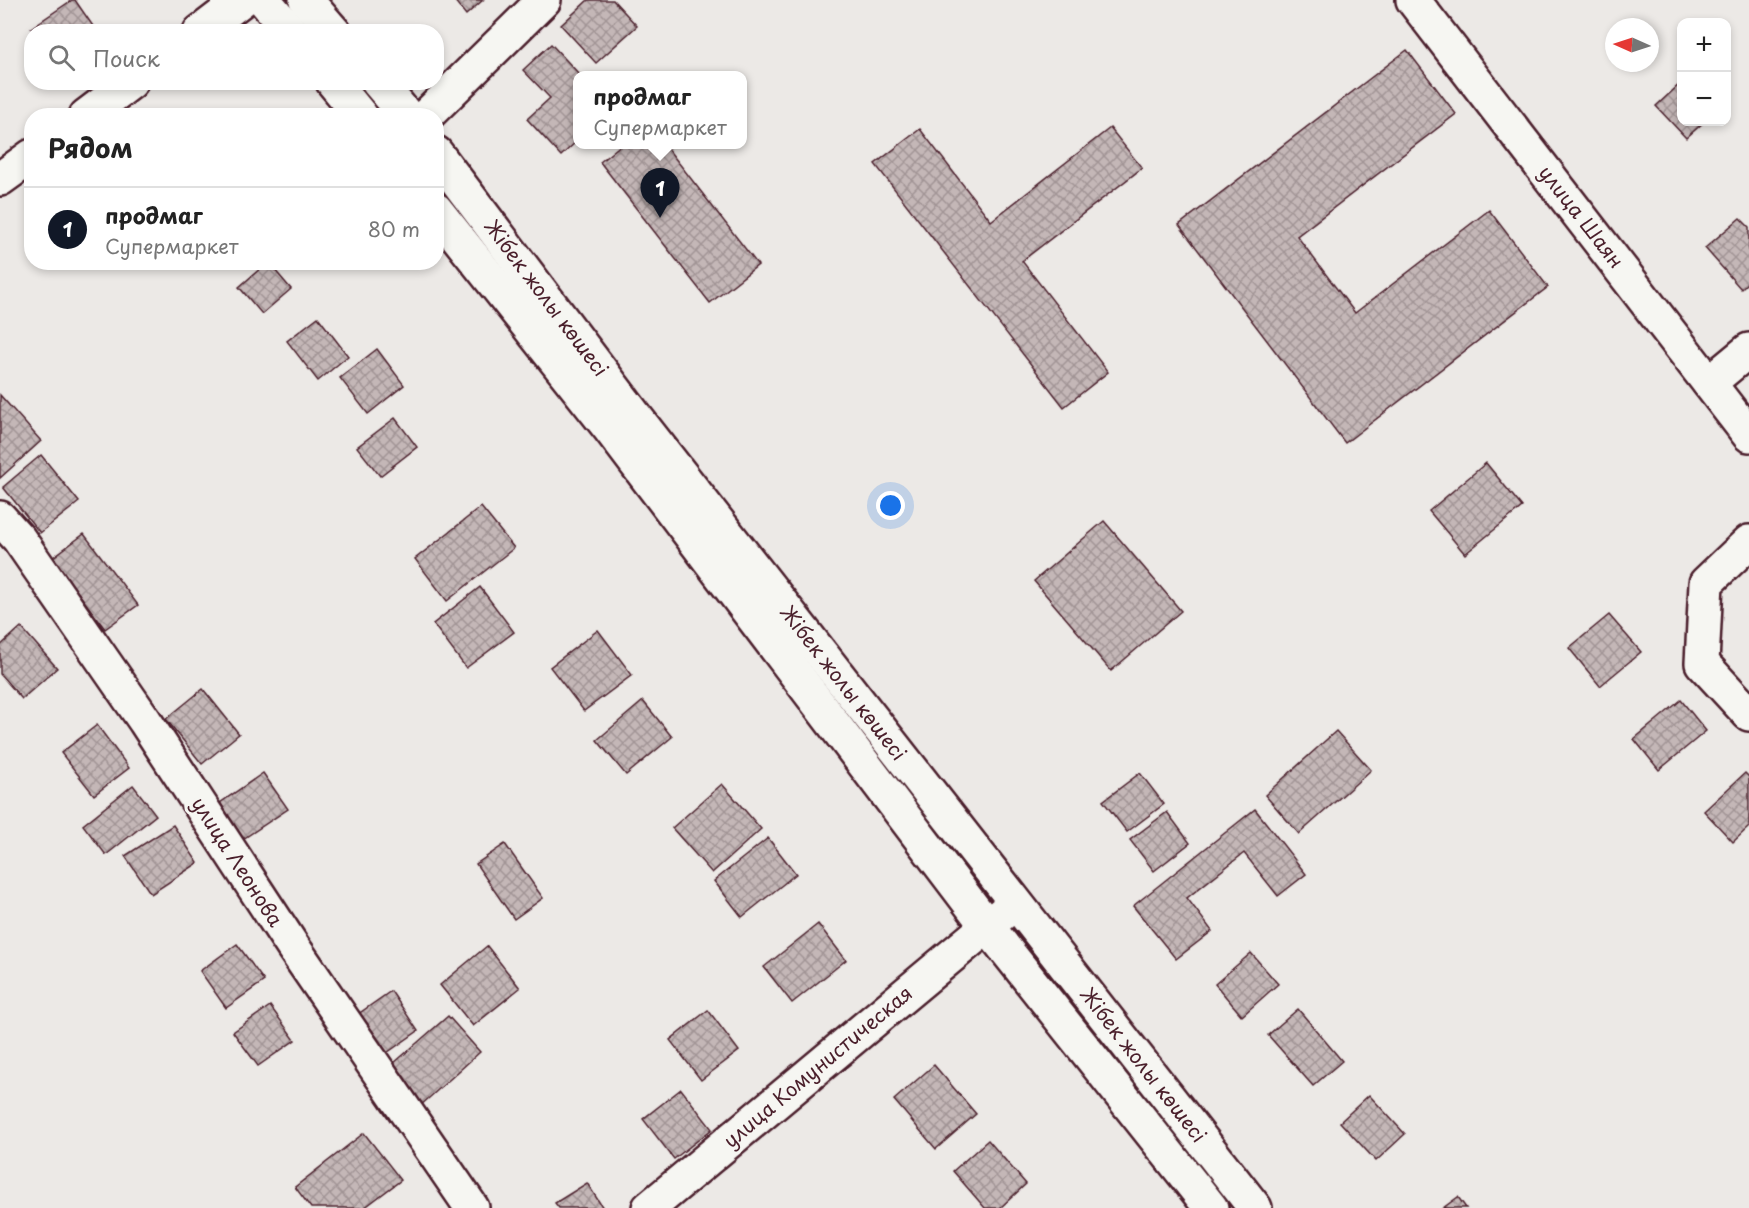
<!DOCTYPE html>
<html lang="ru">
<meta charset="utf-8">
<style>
body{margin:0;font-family:"Playpen Sans",sans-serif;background:#f6f6f6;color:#222}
.controls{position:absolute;right:18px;top:18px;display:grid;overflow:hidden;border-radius:12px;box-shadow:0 3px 9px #0003}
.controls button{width:54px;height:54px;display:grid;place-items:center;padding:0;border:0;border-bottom:2px solid #e0e0e0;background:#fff;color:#222;font:30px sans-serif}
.compass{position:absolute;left:1605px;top:18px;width:54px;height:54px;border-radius:50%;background:#fff;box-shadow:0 3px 9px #0003;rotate:273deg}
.you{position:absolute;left:891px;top:506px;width:21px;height:21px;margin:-15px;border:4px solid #fff;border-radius:50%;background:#1a73e8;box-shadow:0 0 0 9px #1a73e833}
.badge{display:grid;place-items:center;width:39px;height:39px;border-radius:50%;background:#111827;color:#fff;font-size:20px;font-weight:700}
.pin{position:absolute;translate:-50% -50px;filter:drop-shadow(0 2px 3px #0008)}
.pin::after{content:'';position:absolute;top:32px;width:21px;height:18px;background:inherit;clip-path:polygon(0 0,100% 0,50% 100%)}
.popup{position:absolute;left:573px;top:71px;width:174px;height:78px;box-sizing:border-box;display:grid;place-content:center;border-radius:12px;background:#fff;filter:drop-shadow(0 2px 4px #0005);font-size:20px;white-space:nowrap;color:#767676}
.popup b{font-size:22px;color:#222}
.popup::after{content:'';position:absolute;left:50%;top:100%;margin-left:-12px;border:12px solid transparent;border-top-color:#fff}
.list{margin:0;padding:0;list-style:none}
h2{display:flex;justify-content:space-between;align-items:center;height:78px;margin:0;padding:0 24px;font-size:26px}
h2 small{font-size:20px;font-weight:400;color:#767676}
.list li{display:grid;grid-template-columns:39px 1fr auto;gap:18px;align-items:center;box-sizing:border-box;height:84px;padding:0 24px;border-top:2px solid #e0e0e0}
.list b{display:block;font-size:22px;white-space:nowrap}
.list p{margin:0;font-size:20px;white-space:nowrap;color:#767676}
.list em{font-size:20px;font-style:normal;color:#767676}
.icon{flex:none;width:33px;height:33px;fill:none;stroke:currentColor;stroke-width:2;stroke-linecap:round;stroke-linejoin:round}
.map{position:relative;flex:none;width:1749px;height:1208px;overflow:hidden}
.search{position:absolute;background:#fff;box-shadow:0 3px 9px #0003;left:24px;top:24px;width:420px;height:66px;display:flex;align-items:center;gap:15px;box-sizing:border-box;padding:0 21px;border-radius:24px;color:#767676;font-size:22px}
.panel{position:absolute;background:#fff;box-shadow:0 3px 9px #0003;left:24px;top:108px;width:420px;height:162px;border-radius:24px}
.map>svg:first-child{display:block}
.building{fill:url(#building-cross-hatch);stroke:#4a1f2b;stroke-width:1.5}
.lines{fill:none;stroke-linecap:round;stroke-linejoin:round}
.minor-casing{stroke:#4a1f2b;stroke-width:38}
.major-casing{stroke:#4a1f2b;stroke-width:38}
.minor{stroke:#f6f6f2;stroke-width:33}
.major{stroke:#f6f6f2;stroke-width:33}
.labels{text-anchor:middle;stroke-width:6;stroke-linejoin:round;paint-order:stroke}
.street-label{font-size:20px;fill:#4a1f2b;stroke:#f6f6f2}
</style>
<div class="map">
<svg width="1749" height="1208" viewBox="0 0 1749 1208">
<defs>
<pattern id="building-cross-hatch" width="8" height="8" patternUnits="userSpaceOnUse" patternTransform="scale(1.5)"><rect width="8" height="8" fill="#c4b7b7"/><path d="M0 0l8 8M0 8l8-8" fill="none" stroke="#a19495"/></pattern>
</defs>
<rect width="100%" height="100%" fill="#ece9e6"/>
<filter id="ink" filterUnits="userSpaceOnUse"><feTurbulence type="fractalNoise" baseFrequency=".0167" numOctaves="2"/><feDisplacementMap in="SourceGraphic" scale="12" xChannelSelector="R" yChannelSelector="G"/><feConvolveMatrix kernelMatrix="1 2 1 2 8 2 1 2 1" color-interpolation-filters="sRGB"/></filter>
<g filter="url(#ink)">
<g class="building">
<polygon points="72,0 75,0 97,32 33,32 31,28"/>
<polygon points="454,0 483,0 466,15"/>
<polygon points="588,0 613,0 637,26 596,63 561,25"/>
<polygon points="551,44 581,76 578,76 578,140 561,156 527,119 550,98 523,70"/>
<polygon points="1407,50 1456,114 1297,236 1355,313 1489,210 1548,287 1345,443 1179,225"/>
<polygon points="1682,82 1682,122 1704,122 1686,138 1656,106"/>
<polygon points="1110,128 1142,168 1022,261 1108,372 1064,407 875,164 920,129 991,221"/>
<polygon points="622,144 664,144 758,265 710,303 600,162"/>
<polygon points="1740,218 1749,227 1749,281 1741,289 1705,248"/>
<polygon points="268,262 291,289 262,314 239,287"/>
<polygon points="318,317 348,356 318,381 287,341"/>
<polygon points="377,349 404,385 368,414 340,378"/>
<polygon points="0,395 41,441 0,478"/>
<polygon points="395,418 417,447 380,476 357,447"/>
<polygon points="41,455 79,502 40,533 3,487"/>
<polygon points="1486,463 1522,507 1465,554 1429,511"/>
<polygon points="481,507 514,548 447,601 415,559"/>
<polygon points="1104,521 1181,611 1111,671 1034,581"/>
<polygon points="84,534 138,605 105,629 52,558"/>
<polygon points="480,587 514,632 466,668 433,624"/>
<polygon points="1609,615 1641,652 1600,686 1569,648"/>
<polygon points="21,627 57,668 22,699 0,674 0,646"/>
<polygon points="598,630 632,675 584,711 550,667"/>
<polygon points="203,689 239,734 202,764 166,719"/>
<polygon points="1681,700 1706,731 1659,770 1634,739"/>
<polygon points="643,701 672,737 626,775 597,740"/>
<polygon points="97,725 129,768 94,795 61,753"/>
<polygon points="1336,731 1371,770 1299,834 1265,795"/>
<polygon points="263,773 288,809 243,839 220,803"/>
<polygon points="1140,773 1164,804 1127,832 1103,801"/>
<polygon points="1745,773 1749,777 1749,827 1733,842 1704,811"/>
<polygon points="722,784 761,829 712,873 672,828"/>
<polygon points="133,785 156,815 106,855 83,825"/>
<polygon points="1255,809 1306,874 1278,896 1244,853 1187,898 1212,931 1176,959 1133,906"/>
<polygon points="1167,812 1190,843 1154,871 1130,840"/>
<polygon points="173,825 198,863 151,894 125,856"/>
<polygon points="768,838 796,874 742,917 714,881"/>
<polygon points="505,844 543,898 514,919 476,864"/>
<polygon points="818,924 846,960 792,1003 764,967"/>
<polygon points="237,944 264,981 226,1008 200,971"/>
<polygon points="487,946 520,988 473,1026 440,985"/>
<polygon points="1251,953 1278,984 1242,1016 1215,984"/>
<polygon points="391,991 418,1031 381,1057 354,1017"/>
<polygon points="270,1006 295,1040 258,1066 233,1032"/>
<polygon points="1298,1009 1342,1061 1313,1086 1268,1035"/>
<polygon points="708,1010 739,1051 701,1080 670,1040"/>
<polygon points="448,1016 480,1052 419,1107 386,1070"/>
<polygon points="934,1065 976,1114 936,1149 894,1100"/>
<polygon points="681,1089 712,1129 674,1159 643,1119"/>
<polygon points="1369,1095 1405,1134 1376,1161 1340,1122"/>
<polygon points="364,1133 401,1180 364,1208 311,1208 295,1187"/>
<polygon points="988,1140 1026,1184 1000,1208 985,1208 953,1171"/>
<polygon points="587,1183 603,1208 559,1208 555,1203"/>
<polygon points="1458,1197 1466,1208 1443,1208"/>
</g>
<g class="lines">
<g class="minor-casing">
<g id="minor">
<polyline points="1413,0 1749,435"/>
<polyline points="200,32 242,0"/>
<polyline points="86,116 131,82"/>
<polyline points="426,116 544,0"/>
<polyline points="0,179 32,156"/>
<polyline points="1709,383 1749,350"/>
<polyline points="0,518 19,539 145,721 293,947 472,1208"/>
<polyline points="1749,542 1706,583 1702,663 1749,714"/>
<polyline points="649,1208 1015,903"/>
</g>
</g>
<g class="major-casing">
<g id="major">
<polyline points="264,0 291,32"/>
<polyline points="306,0 334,32"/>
<polyline points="333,82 361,116"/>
<polyline points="378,82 407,116"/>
<polyline points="436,153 635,416 1255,1208"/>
<polyline points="436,210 610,429 987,926 1211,1208"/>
</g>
</g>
<use href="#minor" class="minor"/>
<use href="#major" class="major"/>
</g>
</g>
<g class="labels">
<g class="street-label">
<text transform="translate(1581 217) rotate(52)" y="7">улица Шаян</text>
<text transform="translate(546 298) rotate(53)" y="7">Жібек жолы көшесі</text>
<text transform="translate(843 683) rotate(52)" y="7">Жібек жолы көшесі</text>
<text transform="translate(237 862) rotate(57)" y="7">улица Леонова</text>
<text transform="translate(1143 1065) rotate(52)" y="7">Жібек жолы көшесі</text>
<text transform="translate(818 1067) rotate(-40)" y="7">улица Комунистическая</text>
</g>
</g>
</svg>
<div class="controls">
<button>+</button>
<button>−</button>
</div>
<svg class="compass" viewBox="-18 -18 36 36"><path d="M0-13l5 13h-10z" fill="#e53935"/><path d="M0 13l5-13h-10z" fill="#767676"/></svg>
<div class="you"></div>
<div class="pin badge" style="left:660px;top:218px">1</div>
<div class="popup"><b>продмаг</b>Супермаркет</div>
<div class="search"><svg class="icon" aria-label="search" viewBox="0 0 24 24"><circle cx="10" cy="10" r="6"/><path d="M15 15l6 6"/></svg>Поиск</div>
<section class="panel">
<h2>Рядом<small></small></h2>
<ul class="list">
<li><span class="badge">1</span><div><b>продмаг</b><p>Супермаркет</p></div><em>80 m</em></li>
</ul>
</section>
</div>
